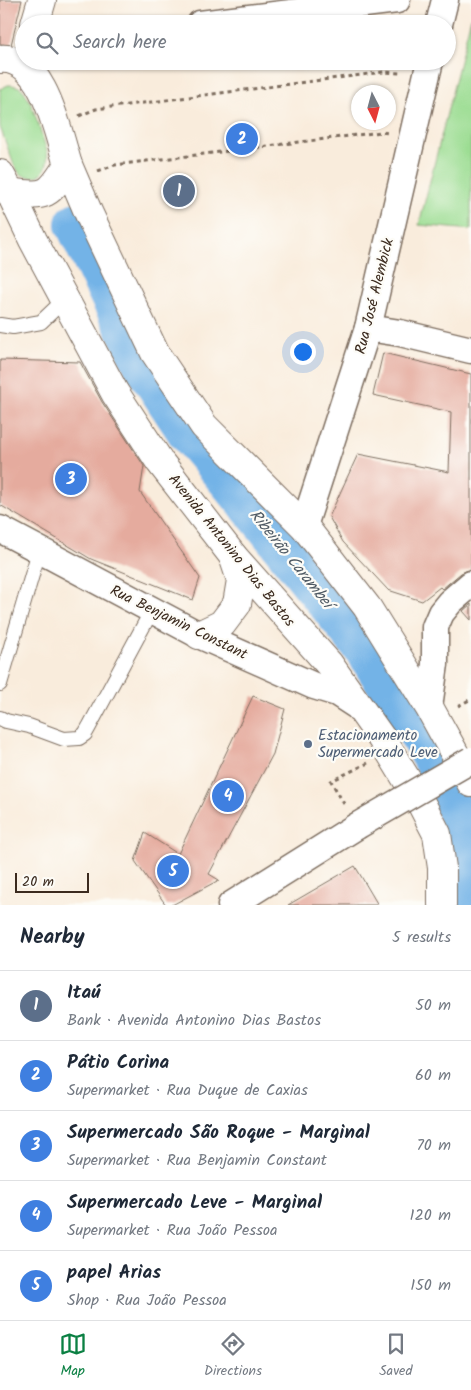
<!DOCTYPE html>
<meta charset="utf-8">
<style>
body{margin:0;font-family:Kalam,sans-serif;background:#f6f6f7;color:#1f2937}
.compass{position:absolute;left:351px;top:85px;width:45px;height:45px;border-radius:50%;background:#fff;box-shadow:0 1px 4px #0004;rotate:174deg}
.scale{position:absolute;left:15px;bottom:12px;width:74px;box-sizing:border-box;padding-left:5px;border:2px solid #3b2a1e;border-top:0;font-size:14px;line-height:18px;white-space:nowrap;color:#3b2a1e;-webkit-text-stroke:4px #fdfcf7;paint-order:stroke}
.you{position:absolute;left:302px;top:351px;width:18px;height:18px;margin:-12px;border:4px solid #fff;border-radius:50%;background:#1a73e8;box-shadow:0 0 0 8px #1a73e833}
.badge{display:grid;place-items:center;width:32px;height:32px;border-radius:50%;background:#0b8043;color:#fff;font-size:16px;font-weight:700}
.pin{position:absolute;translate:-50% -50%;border:2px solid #fff;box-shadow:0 1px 5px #0006}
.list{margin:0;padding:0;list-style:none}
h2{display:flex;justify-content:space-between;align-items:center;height:65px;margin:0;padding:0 20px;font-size:21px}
h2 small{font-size:16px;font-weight:400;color:#747a83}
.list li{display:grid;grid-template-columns:32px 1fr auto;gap:15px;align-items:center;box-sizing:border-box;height:70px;padding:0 20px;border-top:1px solid #e0e1e3}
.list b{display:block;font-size:19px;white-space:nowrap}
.list p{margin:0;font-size:16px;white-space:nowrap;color:#747a83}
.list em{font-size:16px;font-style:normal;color:#747a83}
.icon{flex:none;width:28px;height:28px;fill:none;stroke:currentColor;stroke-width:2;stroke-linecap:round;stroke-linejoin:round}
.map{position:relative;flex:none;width:471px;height:905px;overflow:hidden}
.search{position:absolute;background:#fff;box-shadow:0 1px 4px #0004;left:15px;right:15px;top:15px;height:55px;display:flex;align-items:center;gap:12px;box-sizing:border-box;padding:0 18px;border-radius:28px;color:#747a83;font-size:19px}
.sheet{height:415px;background:#fff}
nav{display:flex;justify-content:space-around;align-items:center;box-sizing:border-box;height:70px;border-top:1px solid #e0e1e3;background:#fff;font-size:14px;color:#747a83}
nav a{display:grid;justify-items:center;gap:2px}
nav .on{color:#0b8043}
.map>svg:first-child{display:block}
.green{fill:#9cdd93;stroke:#6c8458}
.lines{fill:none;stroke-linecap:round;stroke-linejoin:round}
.river{stroke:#73b3e7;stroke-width:44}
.building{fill:#e5ab9e}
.lane-casing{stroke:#7e6e60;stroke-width:16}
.street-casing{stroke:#7e6e60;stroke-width:29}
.secondary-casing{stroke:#7e6e60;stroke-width:30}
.path{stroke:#7e6e60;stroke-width:3;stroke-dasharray:4 4;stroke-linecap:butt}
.lane{stroke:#fff;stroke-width:14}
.street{stroke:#fff;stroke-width:26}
.secondary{stroke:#fff;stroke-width:28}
.street-bridge-casing{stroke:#7e6e60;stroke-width:29;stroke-linecap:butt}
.street-bridge{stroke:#fff;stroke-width:26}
.service-dot{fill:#5c6f8a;stroke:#fdfcf7;stroke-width:2}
.labels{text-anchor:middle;stroke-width:4.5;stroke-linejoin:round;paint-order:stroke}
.street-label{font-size:15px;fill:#3b2a1e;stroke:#fdfcf7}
.service-label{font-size:15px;fill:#4e5e75;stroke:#fdfcf7;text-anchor:start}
.water-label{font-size:16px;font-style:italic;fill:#4f5a64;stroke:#fdfcf7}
</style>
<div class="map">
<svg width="471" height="905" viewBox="0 0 471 905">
<rect width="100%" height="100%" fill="#fdfcf7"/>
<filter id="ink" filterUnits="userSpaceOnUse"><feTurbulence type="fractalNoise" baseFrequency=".02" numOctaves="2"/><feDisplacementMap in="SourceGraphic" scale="10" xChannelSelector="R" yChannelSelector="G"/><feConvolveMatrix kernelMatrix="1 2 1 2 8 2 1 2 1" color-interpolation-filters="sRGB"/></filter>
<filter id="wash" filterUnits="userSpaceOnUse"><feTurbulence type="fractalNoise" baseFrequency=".0096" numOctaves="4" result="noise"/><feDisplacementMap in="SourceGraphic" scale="20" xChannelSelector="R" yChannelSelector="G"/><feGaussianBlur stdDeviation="1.12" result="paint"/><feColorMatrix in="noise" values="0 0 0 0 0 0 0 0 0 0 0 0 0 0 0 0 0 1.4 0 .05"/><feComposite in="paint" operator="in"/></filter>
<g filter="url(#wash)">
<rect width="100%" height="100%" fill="#f9ecdc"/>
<g class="green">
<polygon points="471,17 471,230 419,225"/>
<path d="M 8,85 C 14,85 19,86 23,90 C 32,101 42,136 47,151 C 50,170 40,183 20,174 L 14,165 L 0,127 L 0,89 Z"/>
</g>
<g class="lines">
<polyline class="river" points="77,224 145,365 188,430 264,521 366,649 418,730 450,788 463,824 468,868 468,905"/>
</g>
<g id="blocks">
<g class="building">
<polygon points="0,0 22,0 11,45 0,44"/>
<polygon points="383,353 471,374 471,569 461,573 442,589 440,587 422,601 388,590 343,542 329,517 358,454 449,472 451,412 373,395"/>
<polygon points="0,360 80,362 102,402 144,466 140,492 200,578 193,600 91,559 0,505"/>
<polygon points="471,604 471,620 463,611"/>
<polygon points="253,696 285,709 273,754 209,874 219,880 172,905 166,905 135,861 145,833 178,854"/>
<polygon points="355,866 378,905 288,905"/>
</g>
</g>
</g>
<g filter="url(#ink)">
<use href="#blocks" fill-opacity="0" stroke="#7e6e60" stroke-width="1"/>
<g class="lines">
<g class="lane-casing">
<g id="lane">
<polyline points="0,325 13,327 41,322 65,299"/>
<polyline points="0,684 39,551"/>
<polyline points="0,718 6,721 29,726 64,739 79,738 85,734 89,727 152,610"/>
</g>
</g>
<g class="street-casing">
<g id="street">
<polyline points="200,24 397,0"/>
<polyline points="439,24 445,0"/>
<polyline points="368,328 400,333 471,350"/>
<polyline points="304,526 368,328 430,61"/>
<polyline points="0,529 199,635 314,686 337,693 360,708"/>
<polyline points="429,707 435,664 435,627 441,613 450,602 471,584"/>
<polyline points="231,905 357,826"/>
</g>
</g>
<g class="secondary-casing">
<g id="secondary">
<polyline points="35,24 42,0"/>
<path d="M 0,59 C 44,55 58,134 68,165 C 49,195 47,198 10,192"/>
<polyline points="68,165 89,214 155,353 204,426 304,526 367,607 429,707 471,783"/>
<polyline points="0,174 10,192 33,240 115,393 160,462 233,556 329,664 382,739 421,803 437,834 442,868 442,905"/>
<polyline points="199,635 222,624 237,604 241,580 233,556"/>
</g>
</g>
<g class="path">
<polyline points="79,116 96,109 384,72 401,73"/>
<polyline points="98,171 115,165 381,132 389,133"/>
<polyline points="458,706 471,699"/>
<polyline points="344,804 331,781 368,763"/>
</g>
<use href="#lane" class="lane"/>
<use href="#street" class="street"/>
<use href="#secondary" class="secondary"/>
<g class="street-bridge-casing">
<polyline id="street-bridge" points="357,826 471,760"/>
</g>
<use href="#street-bridge" class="street-bridge"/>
</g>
</g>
<circle class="service-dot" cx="308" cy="744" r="5"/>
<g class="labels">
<g class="street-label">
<text transform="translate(374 296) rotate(-76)" y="5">Rua José Alembick</text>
<text transform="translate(232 550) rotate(51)" y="5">Avenida Antonino Dias Bastos</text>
<text transform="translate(179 622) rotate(26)" y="5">Rua Benjamin Constant</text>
</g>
<g class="service-label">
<text x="318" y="740">Estacionamento<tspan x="318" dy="17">Supermercado Leve</tspan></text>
</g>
<g class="water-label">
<text transform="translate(292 558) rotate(51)" y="6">Ribeirão Carambeí</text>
</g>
</g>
</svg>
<svg class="compass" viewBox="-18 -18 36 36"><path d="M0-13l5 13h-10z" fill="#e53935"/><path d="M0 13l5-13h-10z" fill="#747a83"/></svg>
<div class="scale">20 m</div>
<div class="you"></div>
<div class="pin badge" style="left:179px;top:191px;background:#5c6f8a">1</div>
<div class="pin badge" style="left:242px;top:139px;background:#3f7fe0">2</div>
<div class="pin badge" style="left:71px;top:479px;background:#3f7fe0">3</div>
<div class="pin badge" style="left:228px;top:796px;background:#3f7fe0">4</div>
<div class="pin badge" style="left:173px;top:871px;background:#3f7fe0">5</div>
<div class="search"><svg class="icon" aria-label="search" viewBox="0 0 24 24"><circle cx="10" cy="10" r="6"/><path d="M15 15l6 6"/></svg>Search here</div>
</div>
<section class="sheet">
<h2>Nearby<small>5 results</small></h2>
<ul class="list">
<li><span class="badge" style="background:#5c6f8a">1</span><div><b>Itaú</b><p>Bank · Avenida Antonino Dias Bastos</p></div><em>50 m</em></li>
<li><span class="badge" style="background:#3f7fe0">2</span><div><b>Pátio Corina</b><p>Supermarket · Rua Duque de Caxias</p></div><em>60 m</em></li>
<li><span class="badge" style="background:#3f7fe0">3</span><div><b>Supermercado São Roque - Marginal</b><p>Supermarket · Rua Benjamin Constant</p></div><em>70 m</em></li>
<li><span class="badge" style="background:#3f7fe0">4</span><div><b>Supermercado Leve - Marginal</b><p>Supermarket · Rua João Pessoa</p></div><em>120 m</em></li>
<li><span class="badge" style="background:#3f7fe0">5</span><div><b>papel Arias</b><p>Shop · Rua João Pessoa</p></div><em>150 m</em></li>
</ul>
</section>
<nav>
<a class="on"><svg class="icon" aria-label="map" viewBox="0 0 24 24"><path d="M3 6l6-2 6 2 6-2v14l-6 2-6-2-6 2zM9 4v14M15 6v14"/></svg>Map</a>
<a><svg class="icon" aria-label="directions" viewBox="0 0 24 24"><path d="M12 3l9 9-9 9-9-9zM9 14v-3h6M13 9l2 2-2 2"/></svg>Directions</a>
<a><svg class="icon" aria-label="saved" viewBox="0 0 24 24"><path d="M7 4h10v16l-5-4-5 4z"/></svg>Saved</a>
</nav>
